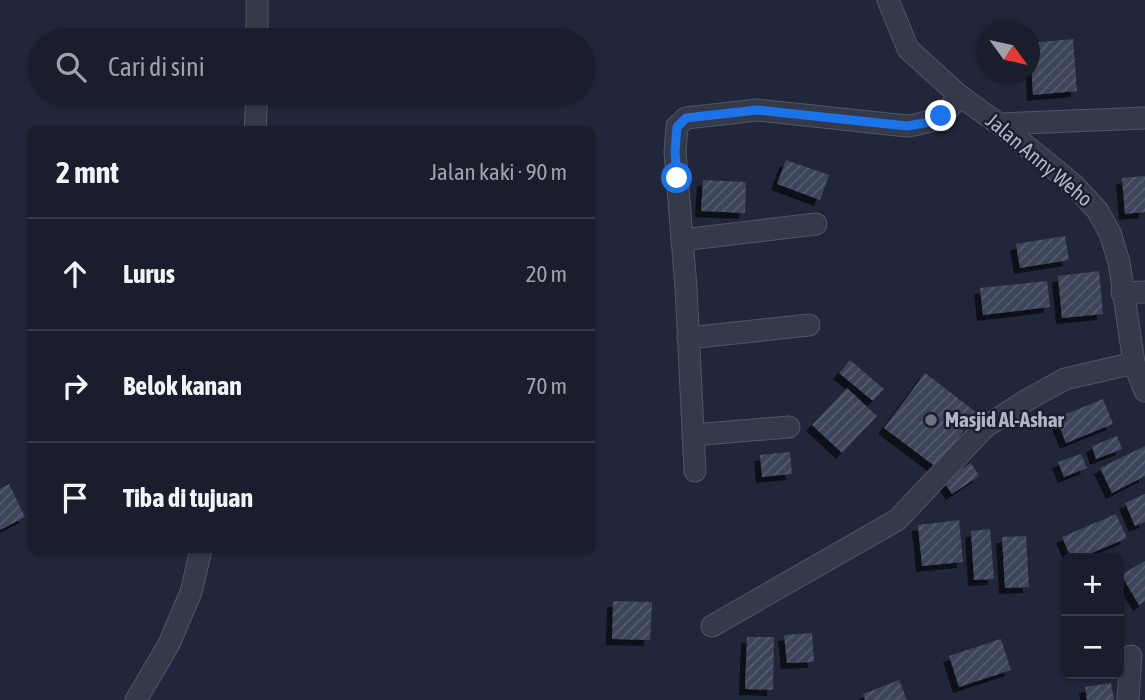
<!DOCTYPE html>
<html lang="id">
<meta charset="utf-8">
<style>
body{margin:0;font-family:"Asap Condensed",sans-serif;background:#222634;color:#f1f3f6}
.controls{position:absolute;right:21px;bottom:21px;display:grid;overflow:hidden;border-radius:10px;box-shadow:0 2px 5px #0004}
.controls button{width:63px;height:63px;display:grid;place-items:center;padding:0;border:0;border-bottom:2px solid #373b48;background:#191d2c;color:#f1f3f6;font:35px sans-serif}
.compass{position:absolute;left:977px;top:21px;width:63px;height:63px;border-radius:50%;background:#191d2c;box-shadow:0 2px 5px #0004;rotate:123deg}
.stop{position:absolute;width:21px;height:21px;margin:-16px;border:5px solid #1a73e8;border-radius:50%;background:#fff}
.stop.end{background:#1a73e8;border-color:#fff;box-shadow:0 2px 7px #0008}
.list{margin:0;padding:0;list-style:none}
h2{display:flex;justify-content:space-between;align-items:center;height:91px;margin:0;padding:0 28px;font-size:30px}
h2 small{font-size:23px;font-weight:400;color:#9fa2a9}
.list li{display:grid;grid-template-columns:46px 1fr auto;gap:21px;align-items:center;box-sizing:border-box;height:112px;padding:0 28px;border-top:2px solid #373b48}
.list b{display:block;font-size:26px;white-space:nowrap}
.list em{font-size:23px;font-style:normal;color:#9fa2a9}
.icon{flex:none;width:38px;height:38px;fill:none;stroke:currentColor;stroke-width:2;stroke-linecap:round;stroke-linejoin:round}
.map{position:relative;flex:none;width:1145px;height:700px;overflow:hidden}
.search{position:absolute;background:#191d2c;box-shadow:0 2px 5px #0004;left:28px;top:28px;width:567px;height:77px;display:flex;align-items:center;gap:18px;box-sizing:border-box;padding:0 24px;border-radius:38px;color:#9fa2a9;font-size:26px}
.panel{position:absolute;background:#191d2c;box-shadow:0 2px 5px #0004;left:28px;top:126px;width:567px;height:427px;border-radius:10px}
.map>svg:first-child{display:block}
.building{fill:url(#building-hatch);filter:url(#shadow)}
.lines{fill:none;stroke-linecap:round;stroke-linejoin:round}
.street-casing{stroke:#505465;stroke-width:23}
.street{stroke:#353a4b;stroke-width:21}
.route{stroke:#1a73e8;stroke-width:9}
.worship-dot{fill:#6b7280;stroke:#1a1f2f;stroke-width:2.5}
.labels{text-anchor:middle;stroke-width:5;stroke-linejoin:round;paint-order:stroke}
.street-label{font-size:21px;fill:#b0b4c7;stroke:#1a1f2f}
.poi-label{font-size:21px;font-weight:bold;fill:#b0b4c7;stroke:#1a1f2f;text-anchor:start}
</style>
<div class="map">
<svg width="1145" height="700" viewBox="0 0 1145 700">
<defs>
<pattern id="building-hatch" width="6" height="6" patternUnits="userSpaceOnUse" patternTransform="scale(1.75)"><rect width="6" height="6" fill="#3d445a"/><path d="M-1 1l2-2M0 6l6-6M5 7l2-2" fill="none" stroke="#565d70"/></pattern>
<filter id="shadow"><feDropShadow dx="-6" dy="6" stdDeviation="0" flood-color="#0009"/></filter>
</defs>
<rect width="100%" height="100%" fill="#21273a"/>
<g class="building">
<polygon points="1073,39 1077,91 1033,95 1030,43"/>
<polygon points="786,160 829,175 820,200 777,184"/>
<polygon points="1145,176 1145,212 1125,214 1122,178"/>
<polygon points="703,180 746,182 745,213 701,211"/>
<polygon points="1065,236 1069,260 1020,268 1016,244"/>
<polygon points="1099,271 1103,314 1062,318 1058,276"/>
<polygon points="1047,281 1050,307 983,315 980,288"/>
<polygon points="850,360 884,389 873,401 839,373"/>
<polygon points="925,373 977,413 936,467 884,428"/>
<polygon points="847,388 877,416 842,453 812,425"/>
<polygon points="1103,399 1113,424 1066,443 1056,418"/>
<polygon points="1117,436 1122,449 1096,459 1092,446"/>
<polygon points="1145,446 1145,476 1112,493 1100,468"/>
<polygon points="790,452 792,474 762,477 760,455"/>
<polygon points="1081,454 1087,468 1064,477 1058,462"/>
<polygon points="971,463 979,476 952,494 943,481"/>
<polygon points="9,484 25,517 0,530 0,489"/>
<polygon points="1145,494 1145,522 1135,526 1125,503"/>
<polygon points="1116,514 1127,538 1080,558 1071,558 1062,537"/>
<polygon points="959,520 963,562 922,566 918,525"/>
<polygon points="990,529 994,579 974,580 971,531"/>
<polygon points="1026,536 1029,587 1005,588 1002,537"/>
<polygon points="1145,561 1145,601 1139,605 1121,575"/>
<polygon points="613,601 652,602 650,640 612,639"/>
<polygon points="812,633 814,662 787,663 784,635"/>
<polygon points="747,637 774,637 773,690 745,689"/>
<polygon points="1001,639 1011,670 959,687 949,656"/>
<polygon points="899,680 907,700 865,700 863,694"/>
<polygon points="1111,683 1114,700 1087,700 1085,687"/>
</g>
<g class="lines">
<g class="street-casing">
<g id="street">
<polyline points="257,0 257,40"/>
<polyline points="888,0 908,49 960,96 999,124 1074,185 1097,210 1110,233 1119,262 1134,363 1145,391"/>
<polyline points="999,124 1145,118"/>
<polyline points="255,130 257,93"/>
<polyline points="682,240 816,224"/>
<polyline points="1122,293 1145,292"/>
<polyline points="688,338 809,325"/>
<polyline points="693,435 789,427"/>
<path d="M 695,471 L 686,288 L 675,152 L 677,126 L 686,118 L 757,110 L 907,126 C 936,122 941,118 960,96"/>
<polyline points="712,626 897,520 985,427 1027,400 1065,379 1134,363"/>
<polyline points="136,700 169,644 191,592 201,550"/>
<polyline points="1128,700 1131,656"/>
</g>
</g>
<use href="#street" class="street"/>
</g>
<g class="lines">
<polyline class="route" points="677,178 675,152 677,127 686,118 757,110 907,126 931,122 941,116"/>
</g>
<circle class="worship-dot" cx="931" cy="420" r="7"/>
<g class="labels">
<g class="street-label">
<text transform="translate(1039 160) rotate(40)" y="7">Jalan Anny Weho</text>
</g>
<g class="poi-label">
<text x="945" y="427">Masjid Al-Ashar</text>
</g>
</g>
</svg>
<div class="controls">
<button>+</button>
<button>−</button>
</div>
<svg class="compass" viewBox="-18 -18 36 36"><path d="M0-13l5 13h-10z" fill="#e53935"/><path d="M0 13l5-13h-10z" fill="#9fa2a9"/></svg>
<div class="stop" style="left:677px;top:178px"></div>
<div class="stop end" style="left:941px;top:116px"></div>
<div class="search"><svg class="icon" aria-label="search" viewBox="0 0 24 24"><circle cx="10" cy="10" r="6"/><path d="M15 15l6 6"/></svg>Cari di sini</div>
<section class="panel">
<h2>2 mnt<small>Jalan kaki · 90 m</small></h2>
<ul class="list">
<li><svg class="icon" aria-label="ahead" viewBox="0 0 24 24"><path d="M12 20V5M6 11l6-6 6 6"/></svg><div><b>Lurus</b></div><em>20 m</em></li>
<li><svg class="icon" aria-label="right" viewBox="0 0 24 24"><path d="M7 20v-9h11M14 6l5 5-5 5"/></svg><div><b>Belok kanan</b></div><em>70 m</em></li>
<li><svg class="icon" aria-label="arrive" viewBox="0 0 24 24"><path d="M6 21V4h12l-3 4 3 4H6"/></svg><div><b>Tiba di tujuan</b></div></li>
</ul>
</section>
</div>
